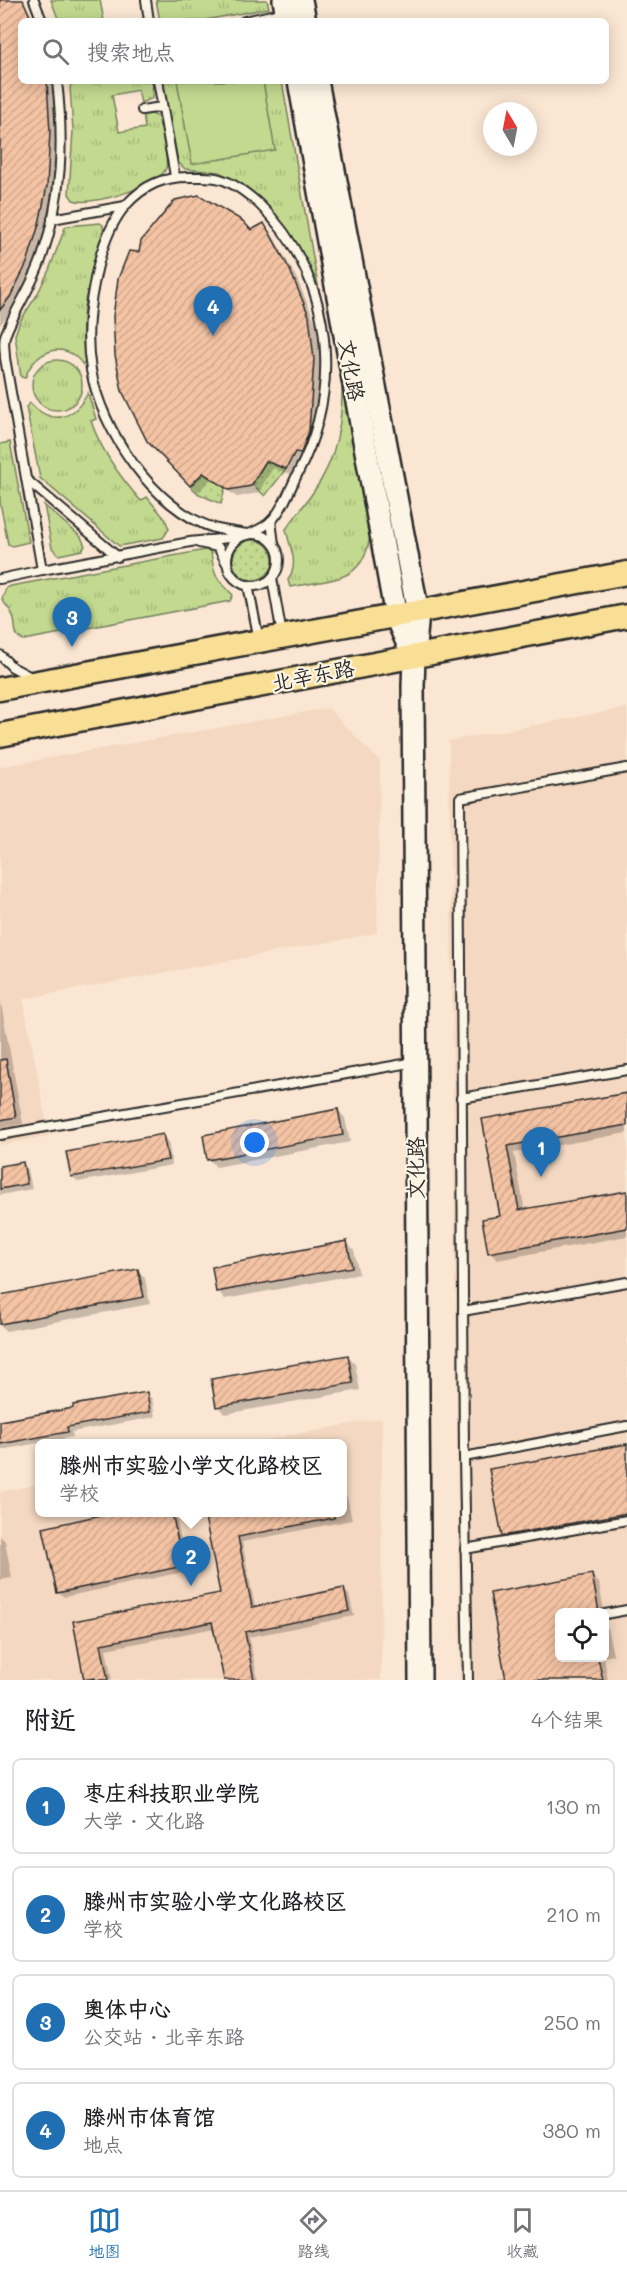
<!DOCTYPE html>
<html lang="zh">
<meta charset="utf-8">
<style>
body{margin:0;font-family:Mali,"LXGW WenKai TC",sans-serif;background:#f2f2f2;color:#202124}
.controls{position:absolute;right:18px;bottom:18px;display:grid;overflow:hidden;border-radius:9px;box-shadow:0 3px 15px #0003}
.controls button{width:54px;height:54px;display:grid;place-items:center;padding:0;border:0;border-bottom:2px solid #e0e0e0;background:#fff;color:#202124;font:30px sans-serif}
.compass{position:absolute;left:483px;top:102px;width:54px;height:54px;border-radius:50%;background:#fff;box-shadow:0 3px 15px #0003;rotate:350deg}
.you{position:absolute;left:255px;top:1143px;width:21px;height:21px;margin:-15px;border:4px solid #fff;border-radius:50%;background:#1a73e8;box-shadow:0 0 0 9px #1a73e833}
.badge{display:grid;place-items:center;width:39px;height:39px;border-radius:50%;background:#1f6fb2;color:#fff;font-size:20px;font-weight:700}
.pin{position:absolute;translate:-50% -50px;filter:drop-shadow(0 2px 3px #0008)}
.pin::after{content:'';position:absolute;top:32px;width:21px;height:18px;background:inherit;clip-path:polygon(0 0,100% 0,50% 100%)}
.popup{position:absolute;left:35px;top:1439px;width:312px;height:78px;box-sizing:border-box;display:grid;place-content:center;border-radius:9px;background:#fff;filter:drop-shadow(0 2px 4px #0005);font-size:20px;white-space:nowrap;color:#757577}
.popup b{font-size:22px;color:#202124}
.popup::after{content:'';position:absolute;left:50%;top:100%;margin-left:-12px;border:12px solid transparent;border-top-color:#fff}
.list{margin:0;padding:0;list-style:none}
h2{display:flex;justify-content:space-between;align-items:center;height:78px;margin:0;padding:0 24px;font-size:26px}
h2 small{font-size:20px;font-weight:400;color:#757577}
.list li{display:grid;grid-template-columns:39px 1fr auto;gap:18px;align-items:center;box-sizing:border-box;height:96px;margin:0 12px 12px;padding:0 12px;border:2px solid #e0e0e0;border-radius:9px}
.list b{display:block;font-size:22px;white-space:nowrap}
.list p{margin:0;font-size:20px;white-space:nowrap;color:#757577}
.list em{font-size:20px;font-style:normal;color:#757577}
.icon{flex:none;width:33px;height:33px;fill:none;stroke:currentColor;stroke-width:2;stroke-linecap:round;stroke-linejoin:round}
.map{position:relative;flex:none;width:627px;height:1680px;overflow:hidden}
.search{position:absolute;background:#fff;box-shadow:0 3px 15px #0003;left:18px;right:18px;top:18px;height:66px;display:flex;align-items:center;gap:15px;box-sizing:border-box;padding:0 21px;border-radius:9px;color:#757577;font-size:22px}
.sheet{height:510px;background:#fff}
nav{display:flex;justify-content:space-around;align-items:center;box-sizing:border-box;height:84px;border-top:2px solid #e0e0e0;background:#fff;font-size:16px;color:#757577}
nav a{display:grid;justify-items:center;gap:3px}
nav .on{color:#1f6fb2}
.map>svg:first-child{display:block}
.built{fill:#f4d8c1;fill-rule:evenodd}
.grass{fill:url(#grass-tufts);stroke:#76825d;stroke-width:1.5}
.garden{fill:url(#garden-dots);stroke:#76825d;stroke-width:1.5}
.pitch{fill:#c2d98f;stroke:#76825d;stroke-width:1.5}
.shadow{fill:#0003}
.building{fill:url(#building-hatch);stroke:#2b2b2b;stroke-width:1.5}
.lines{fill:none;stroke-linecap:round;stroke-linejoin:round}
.lane-casing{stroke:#2b2b2b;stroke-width:12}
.secondary-casing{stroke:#2b2b2b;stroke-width:26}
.primary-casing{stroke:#2b2b2b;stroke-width:27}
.lane{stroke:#fcf5e5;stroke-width:8}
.secondary{stroke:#fcf5e5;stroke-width:21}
.primary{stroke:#f9df96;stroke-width:22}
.labels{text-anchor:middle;stroke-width:4.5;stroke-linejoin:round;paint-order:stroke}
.street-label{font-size:21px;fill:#2b2b2b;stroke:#fcf5e5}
</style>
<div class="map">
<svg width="627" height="1680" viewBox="0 0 627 1680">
<defs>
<pattern id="grass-tufts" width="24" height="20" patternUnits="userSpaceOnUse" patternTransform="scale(1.5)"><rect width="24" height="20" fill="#c2d98f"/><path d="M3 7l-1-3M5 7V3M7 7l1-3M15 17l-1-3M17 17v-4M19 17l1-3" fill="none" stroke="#a7ba7c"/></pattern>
<pattern id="garden-dots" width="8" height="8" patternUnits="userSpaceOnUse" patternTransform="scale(1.5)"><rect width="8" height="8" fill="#c2d98f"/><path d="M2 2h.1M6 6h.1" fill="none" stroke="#a7ba7c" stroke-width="1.8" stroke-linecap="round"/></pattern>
<pattern id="building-hatch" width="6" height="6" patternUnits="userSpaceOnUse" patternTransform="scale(1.5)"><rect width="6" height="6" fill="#f4c3a4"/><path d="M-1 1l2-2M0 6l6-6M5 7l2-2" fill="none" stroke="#d1a88d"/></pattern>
</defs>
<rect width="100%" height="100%" fill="#fae6d2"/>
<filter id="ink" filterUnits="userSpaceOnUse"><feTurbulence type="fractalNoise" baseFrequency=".0167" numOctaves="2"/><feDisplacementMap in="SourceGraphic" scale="12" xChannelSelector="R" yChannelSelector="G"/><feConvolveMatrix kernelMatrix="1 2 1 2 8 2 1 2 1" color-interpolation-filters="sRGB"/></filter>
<g filter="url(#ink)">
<g class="built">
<polygon points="328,708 380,762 377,933 23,999 49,1136 0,1145 0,767"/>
<path d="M 627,708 L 627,1680 L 460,1680 L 449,741 ZM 560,1612 L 604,1612 L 604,1658 L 560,1658 Z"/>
<polygon points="382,1418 381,1680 0,1680 0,1492 39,1484 39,1512 342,1512 342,1444 251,1443"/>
</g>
<g class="grass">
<polygon points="51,0 100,0 104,21 59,21"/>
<polygon points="156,0 267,0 269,8 200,21 160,21"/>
<path d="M 75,81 L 152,81 L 153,98 L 141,103 L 138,90 L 112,95 L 119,132 L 145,128 L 143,115 L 152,114 L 158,117 C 160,128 169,158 166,168 C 161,186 89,207 73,200 L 69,194 L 73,130 L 70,87 Z"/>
<polygon points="163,81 282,81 319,291 273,214 244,186 219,172 185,169 178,162"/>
<path d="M 100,223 L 103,225 C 105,247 94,268 88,288 C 81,314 82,337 85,362 L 83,365 C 65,338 34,351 25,378 L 21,377 L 15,335 L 20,321 L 37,295 L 49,270 L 65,228 L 67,226 Z"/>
<circle cx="57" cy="385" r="25"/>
<path d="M 342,363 L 372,520 C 368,582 342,578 290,587 L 288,580 C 300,562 289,547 286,529 C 298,513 311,497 321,480 C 342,444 343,403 342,363 Z"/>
<path d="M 88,393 L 96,419 L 91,421 C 101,451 120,477 141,501 L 147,497 L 165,519 L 169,529 L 163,538 L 119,546 L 40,478 L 26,407 L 30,403 C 52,426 73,420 88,393 Z"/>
<polygon points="10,442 29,542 12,546 8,544 0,502 0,444"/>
<polygon points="44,505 81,537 85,546 82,550 59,555 52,548"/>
<path d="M 205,550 L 211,552 C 214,577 215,577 233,595 L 230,601 L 24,640 C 12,637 17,626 13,616 C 11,610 5,605 2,599 L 6,588 L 11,586 Z"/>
</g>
<g class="garden">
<polygon points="266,461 286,469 265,496 252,484"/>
<polygon points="203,473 225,488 221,504 199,494 190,486"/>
<circle cx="253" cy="560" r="20"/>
</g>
<polygon class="pitch" points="177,81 263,81 275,150 192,164"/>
<g class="shadow">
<polygon points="0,0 23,0 34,21 21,21 21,81 53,81 57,140 54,193 46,232 34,271 17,304 0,325"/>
<polygon points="263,225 271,232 297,279 316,324 321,367 316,438 293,475 273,468 258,493 237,497 211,479 198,492 148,440 140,253 251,231"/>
<polygon points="0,998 23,1124 0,1128"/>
<polygon points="627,1094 627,1133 514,1153 525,1211 627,1193 627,1236 497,1260 490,1252 502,1217 484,1120"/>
<polygon points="338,1110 345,1118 350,1142 216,1167 209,1159"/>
<polygon points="163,1136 168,1141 172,1165 78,1182 72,1176"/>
<polygon points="23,1164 28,1169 32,1189 0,1195 0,1168"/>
<polygon points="347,1243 354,1250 359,1274 225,1299 218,1291"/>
<polygon points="138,1270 145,1278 150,1304 6,1331 0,1326 0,1296"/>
<polygon points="348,1357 355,1364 360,1390 225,1414 217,1406"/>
<polygon points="146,1393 152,1399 155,1417 72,1432 73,1437 0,1450 0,1423 75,1409"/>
<polygon points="627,1445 627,1521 510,1543 503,1535"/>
<polygon points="342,1492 347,1497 352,1520 242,1542 255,1607 344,1590 349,1595 354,1616 249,1637 258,1680 225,1680 215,1628 106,1649 112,1680 86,1679 75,1623 222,1594 235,1512 342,1512"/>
<polygon points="121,1512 175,1512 188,1571 64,1597 58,1592"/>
<polygon points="0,1536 5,1541 12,1578 0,1580"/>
<polygon points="592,1576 599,1583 604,1612 560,1612 560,1658 604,1658 608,1680 498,1680 498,1678 507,1677 491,1594"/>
<polygon points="604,1613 613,1655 604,1657"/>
</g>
<g class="building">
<polygon points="0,0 23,0 32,21 21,21 21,81 47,81 50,132 47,186 39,224 27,263 10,297 0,310"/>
<polygon points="199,195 243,221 251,230 264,223 290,270 309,316 314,359 309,431 301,453 295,452 286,469 266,461 251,486 229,490 203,473 190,486 147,441 122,391 115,355 113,317 118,279 129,251 139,252 141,241 175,200"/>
<polygon points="6,1059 16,1117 0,1120 0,1060"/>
<polygon points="627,1093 627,1125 507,1146 519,1210 627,1191 627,1228 488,1253 482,1219 500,1216 482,1119"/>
<polygon points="338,1109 343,1135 207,1160 203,1135"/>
<polygon points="163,1134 168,1160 71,1177 66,1152"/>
<polygon points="23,1162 27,1184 0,1189 0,1166"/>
<polygon points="347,1241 352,1267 216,1292 212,1267"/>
<polygon points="138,1269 144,1297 0,1324 0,1295"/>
<polygon points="348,1355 353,1383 216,1407 211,1379"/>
<polygon points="147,1392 150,1412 67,1427 68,1432 0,1444 0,1421 73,1408 73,1405"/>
<polygon points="627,1444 627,1513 502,1536 489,1469"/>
<polygon points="114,1512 172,1512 183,1566 57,1593 43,1528"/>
<polygon points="228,1512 334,1512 334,1518 238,1537 252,1607 344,1588 349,1611 245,1632 254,1680 224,1680 212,1622 101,1644 108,1680 94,1680 94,1678 84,1680 73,1621 220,1593 205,1517"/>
<polygon points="592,1574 599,1612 560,1612 560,1658 598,1658 603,1680 506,1680 490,1593"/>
</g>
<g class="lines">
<g class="lane-casing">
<g id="lane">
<polyline points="34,0 42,21"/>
<polyline points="146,0 149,21"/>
<polyline points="244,21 285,12"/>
<polyline points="158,81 175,176"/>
<polyline points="142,110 162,107"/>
<polyline points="52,219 125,206"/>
<polyline points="27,480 118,557"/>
<polyline points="271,521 274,544"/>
<circle cx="253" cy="560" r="26"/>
<polyline points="199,543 218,547 226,562"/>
<path d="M 42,570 C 91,561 140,551 190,542 C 208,539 229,540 247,535 C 254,532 267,526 272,520 C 283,509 290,489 297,475 C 317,437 327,396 325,353 C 323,297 299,242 259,204 C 248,194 234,183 220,179 C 212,176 201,177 192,177 C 164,176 144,185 126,205 C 107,227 99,257 94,284 C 88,313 86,342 91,370 C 101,430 154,509 214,528 C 224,531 236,532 248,534"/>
<polyline points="272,578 282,635"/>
<path d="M 0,579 L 42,570 L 5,358 C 5,351 3,342 5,336 C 15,309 33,285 42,257 C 62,198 64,142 57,81"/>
<polyline points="248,585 259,640"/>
<polyline points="0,655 12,667 31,677"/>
<polyline points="461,1098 627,1070"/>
<polyline points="0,1135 415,1062"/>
<polyline points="463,1311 627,1282"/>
<polyline points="464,1457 627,1426"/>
<polyline points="465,1549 627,1520"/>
<polyline points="605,1614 627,1610"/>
<polyline points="468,1680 464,1457 460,798 627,768"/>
</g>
</g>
<g class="secondary-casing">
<g id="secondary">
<polyline points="284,0 288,21"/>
<polyline points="301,0 305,21"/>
<polyline points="299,81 396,617 413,656"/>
<polyline points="317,81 418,613 414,657 413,686 420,1680"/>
</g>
</g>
<g class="primary-casing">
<g id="primary">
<polyline points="0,689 627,573"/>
<polyline points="0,735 627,616"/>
</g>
</g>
<use href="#lane" class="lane"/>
<use href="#secondary" class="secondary"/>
<use href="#primary" class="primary"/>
</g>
</g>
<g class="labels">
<g class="street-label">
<text transform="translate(351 370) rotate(80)" y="7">文化路</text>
<text transform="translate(313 676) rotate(-11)" y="7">北辛东路</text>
<text transform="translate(416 1168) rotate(-90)" y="7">文化路</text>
</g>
</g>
</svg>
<div class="controls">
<button><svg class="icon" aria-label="locate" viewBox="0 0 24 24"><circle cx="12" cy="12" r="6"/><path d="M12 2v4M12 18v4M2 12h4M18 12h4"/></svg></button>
</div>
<svg class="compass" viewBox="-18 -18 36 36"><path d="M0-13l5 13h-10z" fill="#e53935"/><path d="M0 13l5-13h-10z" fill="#757577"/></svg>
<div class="you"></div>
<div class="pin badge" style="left:541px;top:1177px">1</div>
<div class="pin badge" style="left:191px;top:1586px">2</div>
<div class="popup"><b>滕州市实验小学文化路校区</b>学校</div>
<div class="pin badge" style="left:72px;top:647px">3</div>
<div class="pin badge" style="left:213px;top:336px">4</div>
<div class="search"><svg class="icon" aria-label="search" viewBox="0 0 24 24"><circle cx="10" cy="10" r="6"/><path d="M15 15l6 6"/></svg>搜索地点</div>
</div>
<section class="sheet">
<h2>附近<small>4个结果</small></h2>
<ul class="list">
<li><span class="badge">1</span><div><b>枣庄科技职业学院</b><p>大学 · 文化路</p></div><em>130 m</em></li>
<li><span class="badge">2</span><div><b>滕州市实验小学文化路校区</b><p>学校</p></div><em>210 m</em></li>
<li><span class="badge">3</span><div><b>奥体中心</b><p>公交站 · 北辛东路</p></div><em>250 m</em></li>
<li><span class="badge">4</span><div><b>滕州市体育馆</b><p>地点</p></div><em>380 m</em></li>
</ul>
</section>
<nav>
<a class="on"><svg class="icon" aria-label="map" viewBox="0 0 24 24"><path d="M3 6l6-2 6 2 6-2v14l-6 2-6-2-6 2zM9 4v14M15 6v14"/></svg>地图</a>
<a><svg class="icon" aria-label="directions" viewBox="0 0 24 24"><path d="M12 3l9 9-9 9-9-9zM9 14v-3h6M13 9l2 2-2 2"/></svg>路线</a>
<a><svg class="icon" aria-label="saved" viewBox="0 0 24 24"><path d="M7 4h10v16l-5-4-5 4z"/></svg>收藏</a>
</nav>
